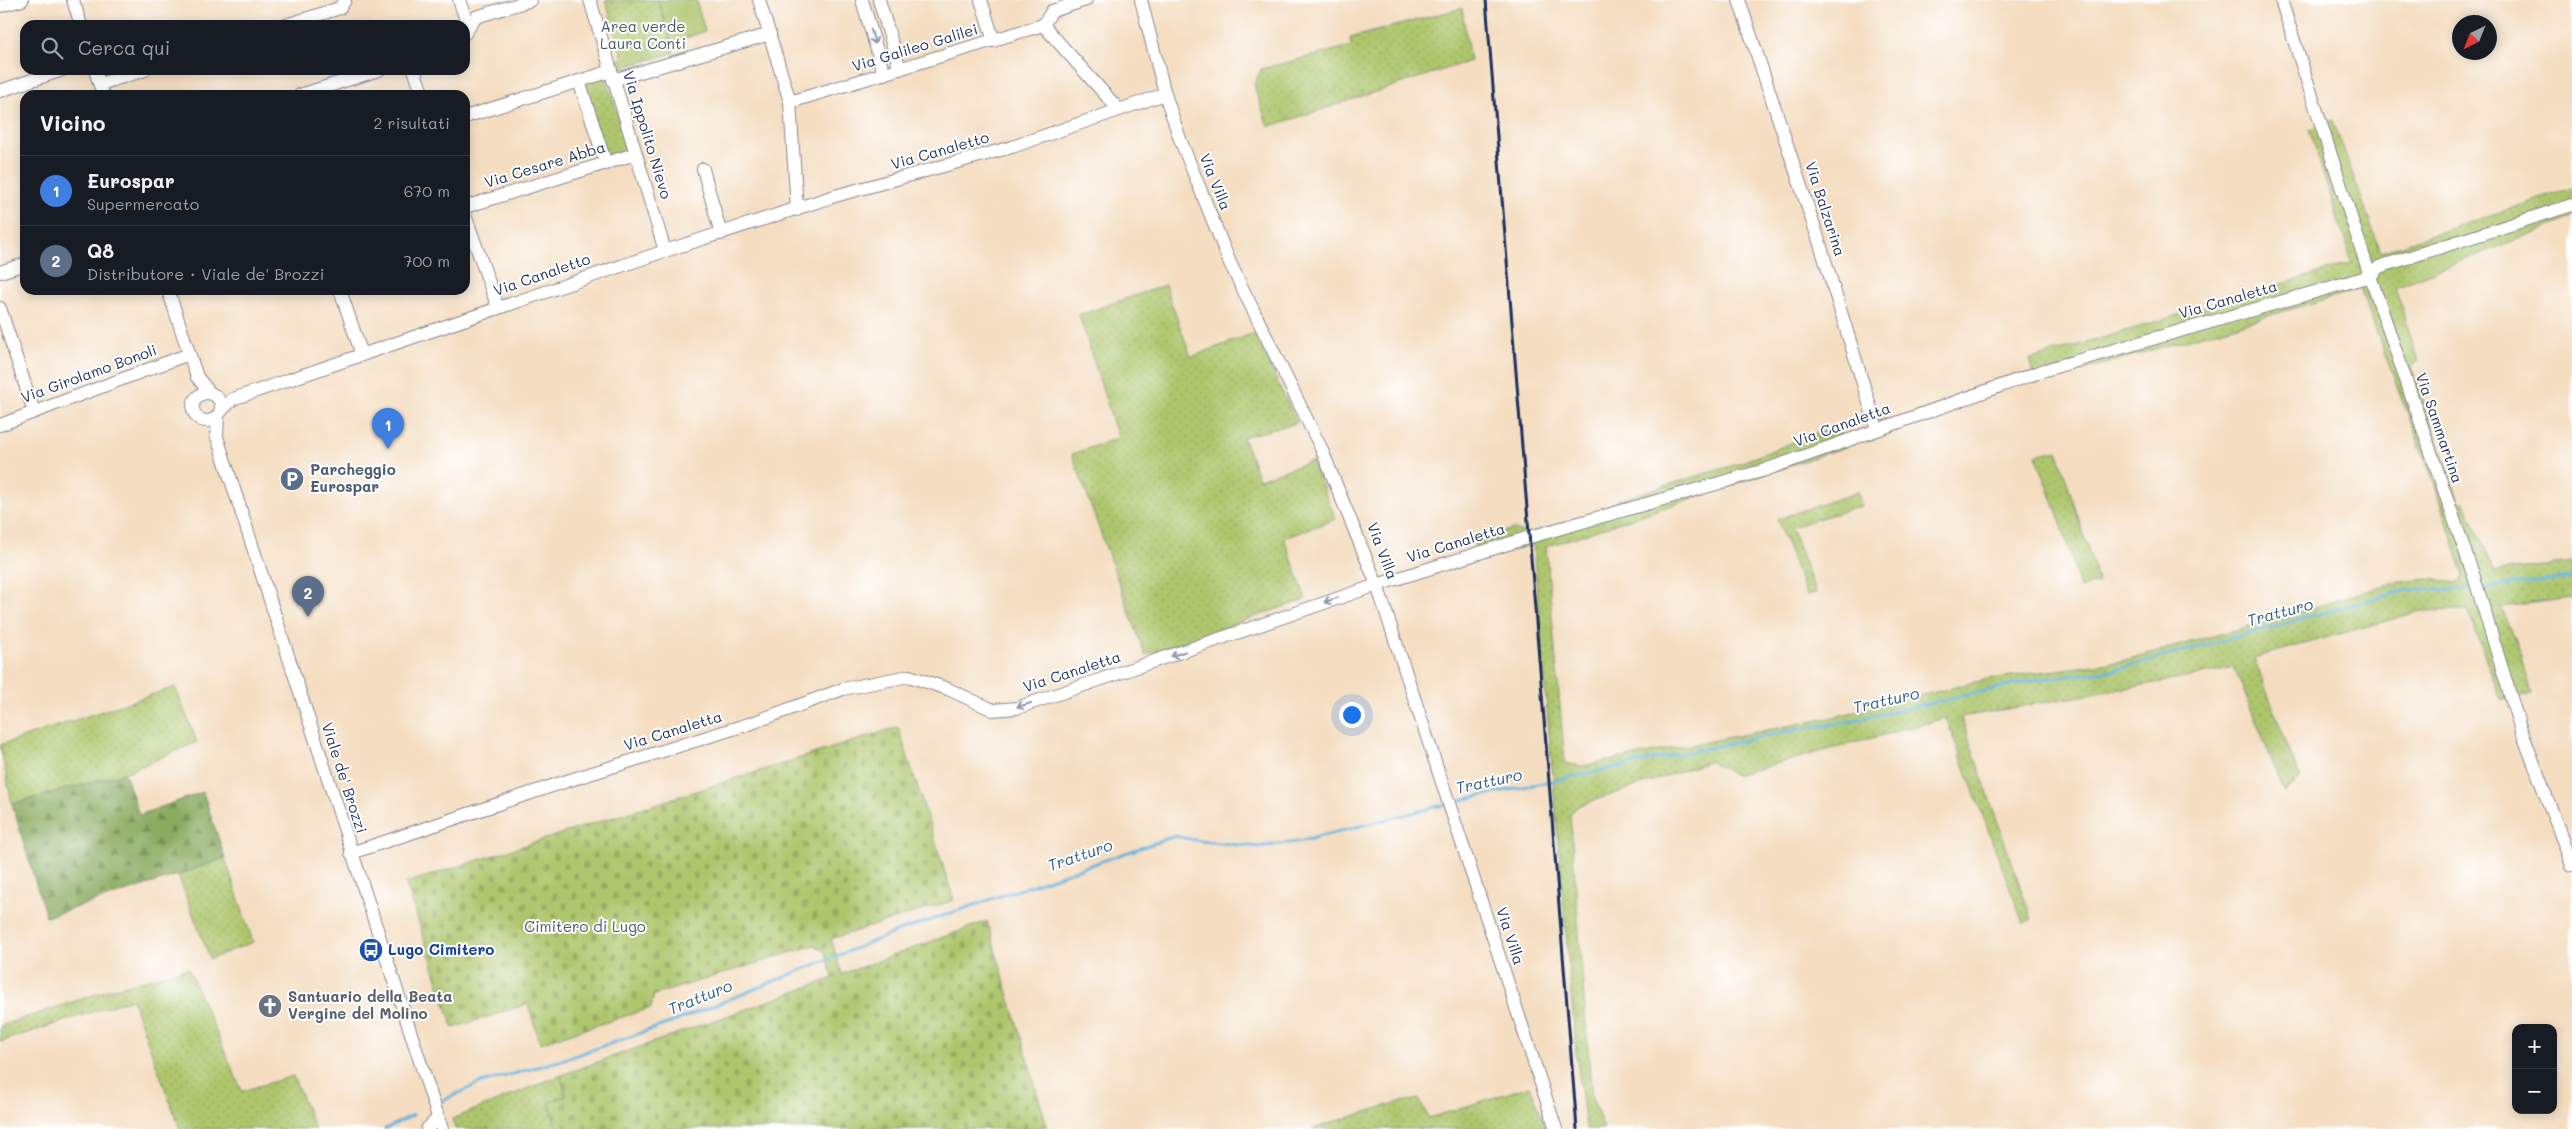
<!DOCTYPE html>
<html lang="it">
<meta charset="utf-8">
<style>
body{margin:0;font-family:Mali,sans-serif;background:#20242c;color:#f1f3f6}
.controls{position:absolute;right:15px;bottom:15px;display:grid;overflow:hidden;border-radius:10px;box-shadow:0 2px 12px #0003}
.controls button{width:45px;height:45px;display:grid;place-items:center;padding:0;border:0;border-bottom:1px solid #363941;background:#171b24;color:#f1f3f6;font:25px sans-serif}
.compass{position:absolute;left:2452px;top:15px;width:45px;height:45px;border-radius:50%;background:#171b24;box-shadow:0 2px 12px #0003;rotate:223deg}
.you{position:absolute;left:1351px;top:714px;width:18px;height:18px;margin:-12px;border:4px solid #fff;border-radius:50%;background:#1a73e8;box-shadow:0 0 0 8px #1a73e833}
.badge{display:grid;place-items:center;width:32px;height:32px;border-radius:50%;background:#d93025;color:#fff;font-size:16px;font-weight:700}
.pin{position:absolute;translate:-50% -41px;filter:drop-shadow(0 1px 2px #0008)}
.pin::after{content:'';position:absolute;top:26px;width:18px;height:15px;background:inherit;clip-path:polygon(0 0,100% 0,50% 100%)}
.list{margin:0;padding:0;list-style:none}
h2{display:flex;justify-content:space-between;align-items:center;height:65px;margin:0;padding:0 20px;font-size:21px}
h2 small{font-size:16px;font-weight:400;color:#9ea1a6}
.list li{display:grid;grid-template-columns:32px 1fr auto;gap:15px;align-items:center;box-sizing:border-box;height:70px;padding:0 20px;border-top:1px solid #363941}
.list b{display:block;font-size:19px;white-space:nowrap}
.list p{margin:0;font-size:16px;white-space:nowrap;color:#9ea1a6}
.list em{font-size:16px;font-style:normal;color:#9ea1a6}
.icon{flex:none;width:28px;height:28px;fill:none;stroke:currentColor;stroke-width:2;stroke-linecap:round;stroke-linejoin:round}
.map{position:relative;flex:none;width:2572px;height:1129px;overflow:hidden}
.search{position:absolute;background:#171b24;box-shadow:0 2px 12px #0003;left:20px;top:20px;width:450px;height:55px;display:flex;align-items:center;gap:12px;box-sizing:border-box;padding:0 18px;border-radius:15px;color:#9ea1a6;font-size:19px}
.panel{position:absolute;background:#171b24;box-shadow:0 2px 12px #0003;left:20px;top:90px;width:450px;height:205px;border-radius:15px}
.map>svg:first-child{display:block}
.grass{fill:url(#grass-dots);stroke:#647a65}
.forest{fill:url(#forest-firs);stroke:#526d5f}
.cemetery{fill:url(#cemetery-stones);stroke:#647a65}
.garden{fill:#adc66c;stroke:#647a65}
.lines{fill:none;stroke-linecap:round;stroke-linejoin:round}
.stream{stroke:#65b4df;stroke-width:3}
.minor-casing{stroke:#88868f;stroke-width:14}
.minor{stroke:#fff;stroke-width:12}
.rail{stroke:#1b2f5e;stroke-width:3}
.oneway{stroke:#8d97ae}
.labels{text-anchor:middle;stroke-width:4;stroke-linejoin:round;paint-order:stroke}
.park-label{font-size:15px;fill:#475c62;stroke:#fff}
.street-label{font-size:15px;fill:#1b2f5e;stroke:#fff}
.service-label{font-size:15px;font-weight:bold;fill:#4e5e75;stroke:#fff;text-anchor:start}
.transit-label{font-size:15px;font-weight:bold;fill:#164399;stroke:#fff;text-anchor:start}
.worship-label{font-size:15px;font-weight:bold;fill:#5b616d;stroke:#fff;text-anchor:start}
.water-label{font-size:16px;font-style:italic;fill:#355e8b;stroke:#fff}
</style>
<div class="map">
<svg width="2572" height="1129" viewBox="0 0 2572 1129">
<defs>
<pattern id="grass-dots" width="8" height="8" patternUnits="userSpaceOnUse" patternTransform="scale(1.25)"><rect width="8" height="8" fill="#adc66c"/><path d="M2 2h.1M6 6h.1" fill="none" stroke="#94aa60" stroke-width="1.8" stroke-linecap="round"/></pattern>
<pattern id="forest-firs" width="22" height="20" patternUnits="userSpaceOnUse" patternTransform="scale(1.25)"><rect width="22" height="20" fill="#8aab60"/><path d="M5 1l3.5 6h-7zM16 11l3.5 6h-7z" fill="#708c52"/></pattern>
<pattern id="cemetery-stones" width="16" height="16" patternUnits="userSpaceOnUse" patternTransform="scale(1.25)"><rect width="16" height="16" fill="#adc66c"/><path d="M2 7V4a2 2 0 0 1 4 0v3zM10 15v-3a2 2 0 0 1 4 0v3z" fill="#94aa60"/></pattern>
</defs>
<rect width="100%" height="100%" fill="#fff"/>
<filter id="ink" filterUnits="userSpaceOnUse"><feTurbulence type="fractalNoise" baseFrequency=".02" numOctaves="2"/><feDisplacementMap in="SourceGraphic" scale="10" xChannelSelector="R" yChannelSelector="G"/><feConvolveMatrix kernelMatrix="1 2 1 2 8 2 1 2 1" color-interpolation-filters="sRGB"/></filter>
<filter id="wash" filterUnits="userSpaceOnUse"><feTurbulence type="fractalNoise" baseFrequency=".0096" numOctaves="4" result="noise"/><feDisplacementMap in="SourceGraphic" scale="20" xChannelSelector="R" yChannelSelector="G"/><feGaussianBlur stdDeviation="1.12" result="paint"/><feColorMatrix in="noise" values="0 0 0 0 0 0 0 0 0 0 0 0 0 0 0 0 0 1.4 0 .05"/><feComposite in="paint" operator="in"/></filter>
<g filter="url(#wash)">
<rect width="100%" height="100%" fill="#f4ddc0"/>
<g class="grass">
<polygon points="605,0 658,0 674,53 619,68 617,60 623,58"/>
<polygon points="1462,8 1470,61 1268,127 1254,85 1261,69 1351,46 1350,38"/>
<polygon points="606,76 629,152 607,160 582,82"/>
<polygon points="2333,120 2381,252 2572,188 2572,218 2395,287 2418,361 2411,367 2459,501 2465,503 2495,571 2572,563 2572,598 2501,607 2521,653 2532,694 2501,700 2468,610 2422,611 2254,658 2300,778 2285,793 2234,667 2190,677 1961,717 2032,920 2023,923 1946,718 1735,775 1711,761 1578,806 1570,814 1589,1063 1592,1098 1604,1129 1586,1129 1576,1051 1533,544 1483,560 1473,542 1513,529 1528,534 1609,510 1618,500 1737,464 1817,433 1838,427 1845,447 1546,547 1565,763 1582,766 1829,718 1988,679 2118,662 2282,617 2392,583 2428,579 2459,582 2464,576 2433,480 2360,289 2036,384 2029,360 2352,263 2309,129"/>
<polygon points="1165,285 1191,357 1254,333 1297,423 1243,437 1259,479 1312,461 1336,519 1284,538 1306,599 1145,655 1072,454 1118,438 1079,315"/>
<polygon points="2057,450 2099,583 2080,588 2062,526 2036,455"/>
<polygon points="1858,492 1861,506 1791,527 1816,593 1806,595 1777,519"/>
<polygon points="175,687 197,742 125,773 12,804 0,745"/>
<polygon points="225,858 253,942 210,959 178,875"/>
<polygon points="188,968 242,1091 293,1076 315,1129 180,1129 132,999 0,1042 0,1026 108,990"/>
<polygon points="561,1075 566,1096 549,1102 557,1129 455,1129 452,1119"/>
<polygon points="1530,1086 1546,1129 1312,1129 1395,1103 1419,1099 1429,1118"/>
</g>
<polygon class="forest" points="125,773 139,815 203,792 225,858 178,875 46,917 12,804"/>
<polygon class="cemetery" points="898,727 954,900 831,939 842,974 987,921 1047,1126 1033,1129 557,1129 549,1102 566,1096 561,1075 833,978 825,952 815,945 654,995 651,1008 540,1043 528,1004 453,1028 406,883"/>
<polygon class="garden" points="658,0 696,0 705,31 672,43"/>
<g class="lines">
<g class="stream">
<polyline points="2481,588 2572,578"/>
<polyline points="1452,802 1794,730 1847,722 2034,680 2115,670 2407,590 2474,589"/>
<polyline points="442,1101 478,1084 562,1060 673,1022 896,932 1175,836 1200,841 1258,847 1302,841 1447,804"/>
<polyline points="385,1129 413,1115"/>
</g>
</g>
</g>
<g filter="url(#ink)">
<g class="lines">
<g class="minor-casing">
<g id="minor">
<polyline points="73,0 81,25"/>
<polyline points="459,0 468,25"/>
<polyline points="590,0 665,251"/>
<polyline points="759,0 790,102 797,210"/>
<polyline points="862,0 884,74"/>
<polyline points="879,0 900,69"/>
<polyline points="981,0 994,41"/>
<polyline points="1141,0 1165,94 1180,139 1230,263 1321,448 1377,585 1556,1129"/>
<polyline points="1739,0 1820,244 1877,429"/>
<polyline points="2281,0 2370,276 2474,577 2519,724 2572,865"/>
<polyline points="0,6 22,0"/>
<polyline points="286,25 340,8 345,0"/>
<polyline points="1043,25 1052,11 1086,0"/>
<polyline points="465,33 476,17 531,0"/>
<polyline points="95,70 103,95"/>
<polyline points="414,70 423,95"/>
<polyline points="613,80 770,34"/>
<polyline points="579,81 606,164"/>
<polyline points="100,84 145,70"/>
<polyline points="0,91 62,70"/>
<polyline points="300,95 379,70"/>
<polyline points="790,102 1043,25 1119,110"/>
<polyline points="465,117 611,71"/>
<polyline points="703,169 721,234"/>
<polyline points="465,207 635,154"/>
<polyline points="465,215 498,308"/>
<polyline points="0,272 25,264"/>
<polyline points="168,290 197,377 210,393"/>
<polyline points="340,290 362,355"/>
<polyline points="0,308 34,412"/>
<circle cx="207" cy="407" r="14"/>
<polyline points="220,412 233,399 659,253 835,196 1012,147 1165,94"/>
<polyline points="218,416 217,437 442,1129"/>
<polyline points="0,425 189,354"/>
<polyline points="351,853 567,781 752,723 843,689 909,676 948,689 993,710 1017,708 1377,585 1530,537 1765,470 2045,370 2370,276 2379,267 2572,205"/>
<polyline points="427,1129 438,1118"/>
</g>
</g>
<use href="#minor" class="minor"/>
<polyline class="rail" points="1486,0 1577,1129"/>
</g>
<defs><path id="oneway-shaft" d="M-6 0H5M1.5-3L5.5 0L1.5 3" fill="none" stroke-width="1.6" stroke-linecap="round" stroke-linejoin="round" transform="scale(1.25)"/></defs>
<g class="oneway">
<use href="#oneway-shaft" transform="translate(873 37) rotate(73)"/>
<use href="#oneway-shaft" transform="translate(1331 600) rotate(161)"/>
<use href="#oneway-shaft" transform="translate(1178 654) rotate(161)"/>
<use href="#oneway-shaft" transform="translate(1024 705) rotate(164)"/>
</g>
</g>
<defs>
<g id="parking-disc" transform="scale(1.25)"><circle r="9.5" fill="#5c6f8a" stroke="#fff"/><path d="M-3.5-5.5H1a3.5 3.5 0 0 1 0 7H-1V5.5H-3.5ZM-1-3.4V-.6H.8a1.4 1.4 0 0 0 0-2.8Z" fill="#fff"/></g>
<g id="bus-disc" transform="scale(1.25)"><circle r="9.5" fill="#1a4fb4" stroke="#fff"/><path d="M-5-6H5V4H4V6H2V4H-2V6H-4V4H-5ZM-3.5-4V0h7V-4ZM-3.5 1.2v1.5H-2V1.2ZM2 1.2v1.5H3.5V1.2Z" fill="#fff"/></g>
<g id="church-disc" transform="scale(1.25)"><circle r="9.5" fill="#6b7280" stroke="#fff"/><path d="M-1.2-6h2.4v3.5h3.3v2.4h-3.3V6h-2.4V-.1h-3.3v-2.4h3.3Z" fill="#fff"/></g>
</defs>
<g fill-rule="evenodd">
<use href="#parking-disc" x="292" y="479"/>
<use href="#bus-disc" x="371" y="950"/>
<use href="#church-disc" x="270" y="1006"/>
</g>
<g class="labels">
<g class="park-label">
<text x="643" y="32">Area verde<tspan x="643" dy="17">Laura Conti</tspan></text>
<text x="585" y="932">Cimitero di Lugo</text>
</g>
<g class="street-label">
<text transform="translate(915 48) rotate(-17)" y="5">Via Galileo Galilei</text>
<text transform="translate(647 135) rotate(73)" y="5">Via Ippolito Nievo</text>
<text transform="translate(940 151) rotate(-16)" y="5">Via Canaletto</text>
<text transform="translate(545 165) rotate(-17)" y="5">Via Cesare Abba</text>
<text transform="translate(1215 182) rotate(68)" y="5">Via Villa</text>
<text transform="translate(1825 209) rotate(72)" y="5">Via Balzarina</text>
<text transform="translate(542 275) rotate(-19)" y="5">Via Canaletto</text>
<text transform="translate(2228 300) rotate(-16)" y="5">Via Canaletta</text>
<text transform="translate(89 374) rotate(-20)" y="5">Via Girolamo Bonoli</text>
<text transform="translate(1842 425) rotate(-20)" y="5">Via Canaletta</text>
<text transform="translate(2439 428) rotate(71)" y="5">Via Sammartina</text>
<text transform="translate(1456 543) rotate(-17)" y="5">Via Canaletta</text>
<text transform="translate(1382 551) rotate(69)" y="5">Via Villa</text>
<text transform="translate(1072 672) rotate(-18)" y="5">Via Canaletta</text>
<text transform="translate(673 731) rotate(-17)" y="5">Via Canaletta</text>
<text transform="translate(344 778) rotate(72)" y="5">Viale de' Brozzi</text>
<text transform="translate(1510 936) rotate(72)" y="5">Via Villa</text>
</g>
<g class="service-label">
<text x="310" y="475">Parcheggio<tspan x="310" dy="17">Eurospar</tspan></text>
</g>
<g class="transit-label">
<text x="388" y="955">Lugo Cimitero</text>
</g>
<g class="worship-label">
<text x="288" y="1002">Santuario della Beata<tspan x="288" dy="17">Vergine del Molino</tspan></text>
</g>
<g class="water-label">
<text transform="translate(2280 612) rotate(-15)" y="6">Tratturo</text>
<text transform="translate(1886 700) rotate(-13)" y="6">Tratturo</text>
<text transform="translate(1489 781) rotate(-12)" y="6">Tratturo</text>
<text transform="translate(1080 855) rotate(-19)" y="6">Tratturo</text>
<text transform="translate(700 997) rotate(-22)" y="6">Tratturo</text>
</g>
</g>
</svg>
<div class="controls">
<button>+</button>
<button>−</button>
</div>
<svg class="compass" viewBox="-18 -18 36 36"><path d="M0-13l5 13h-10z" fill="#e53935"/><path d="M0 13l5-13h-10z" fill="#9ea1a6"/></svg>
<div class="you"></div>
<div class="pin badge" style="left:388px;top:449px;background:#3f7fe0">1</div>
<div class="pin badge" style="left:308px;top:617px;background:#5c6f8a">2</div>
<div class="search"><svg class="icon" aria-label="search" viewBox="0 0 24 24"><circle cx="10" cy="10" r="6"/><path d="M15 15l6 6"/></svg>Cerca qui</div>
<section class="panel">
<h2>Vicino<small>2 risultati</small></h2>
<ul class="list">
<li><span class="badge" style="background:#3f7fe0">1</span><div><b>Eurospar</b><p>Supermercato</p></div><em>670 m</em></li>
<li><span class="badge" style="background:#5c6f8a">2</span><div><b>Q8</b><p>Distributore · Viale de' Brozzi</p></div><em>700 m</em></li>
</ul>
</section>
</div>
